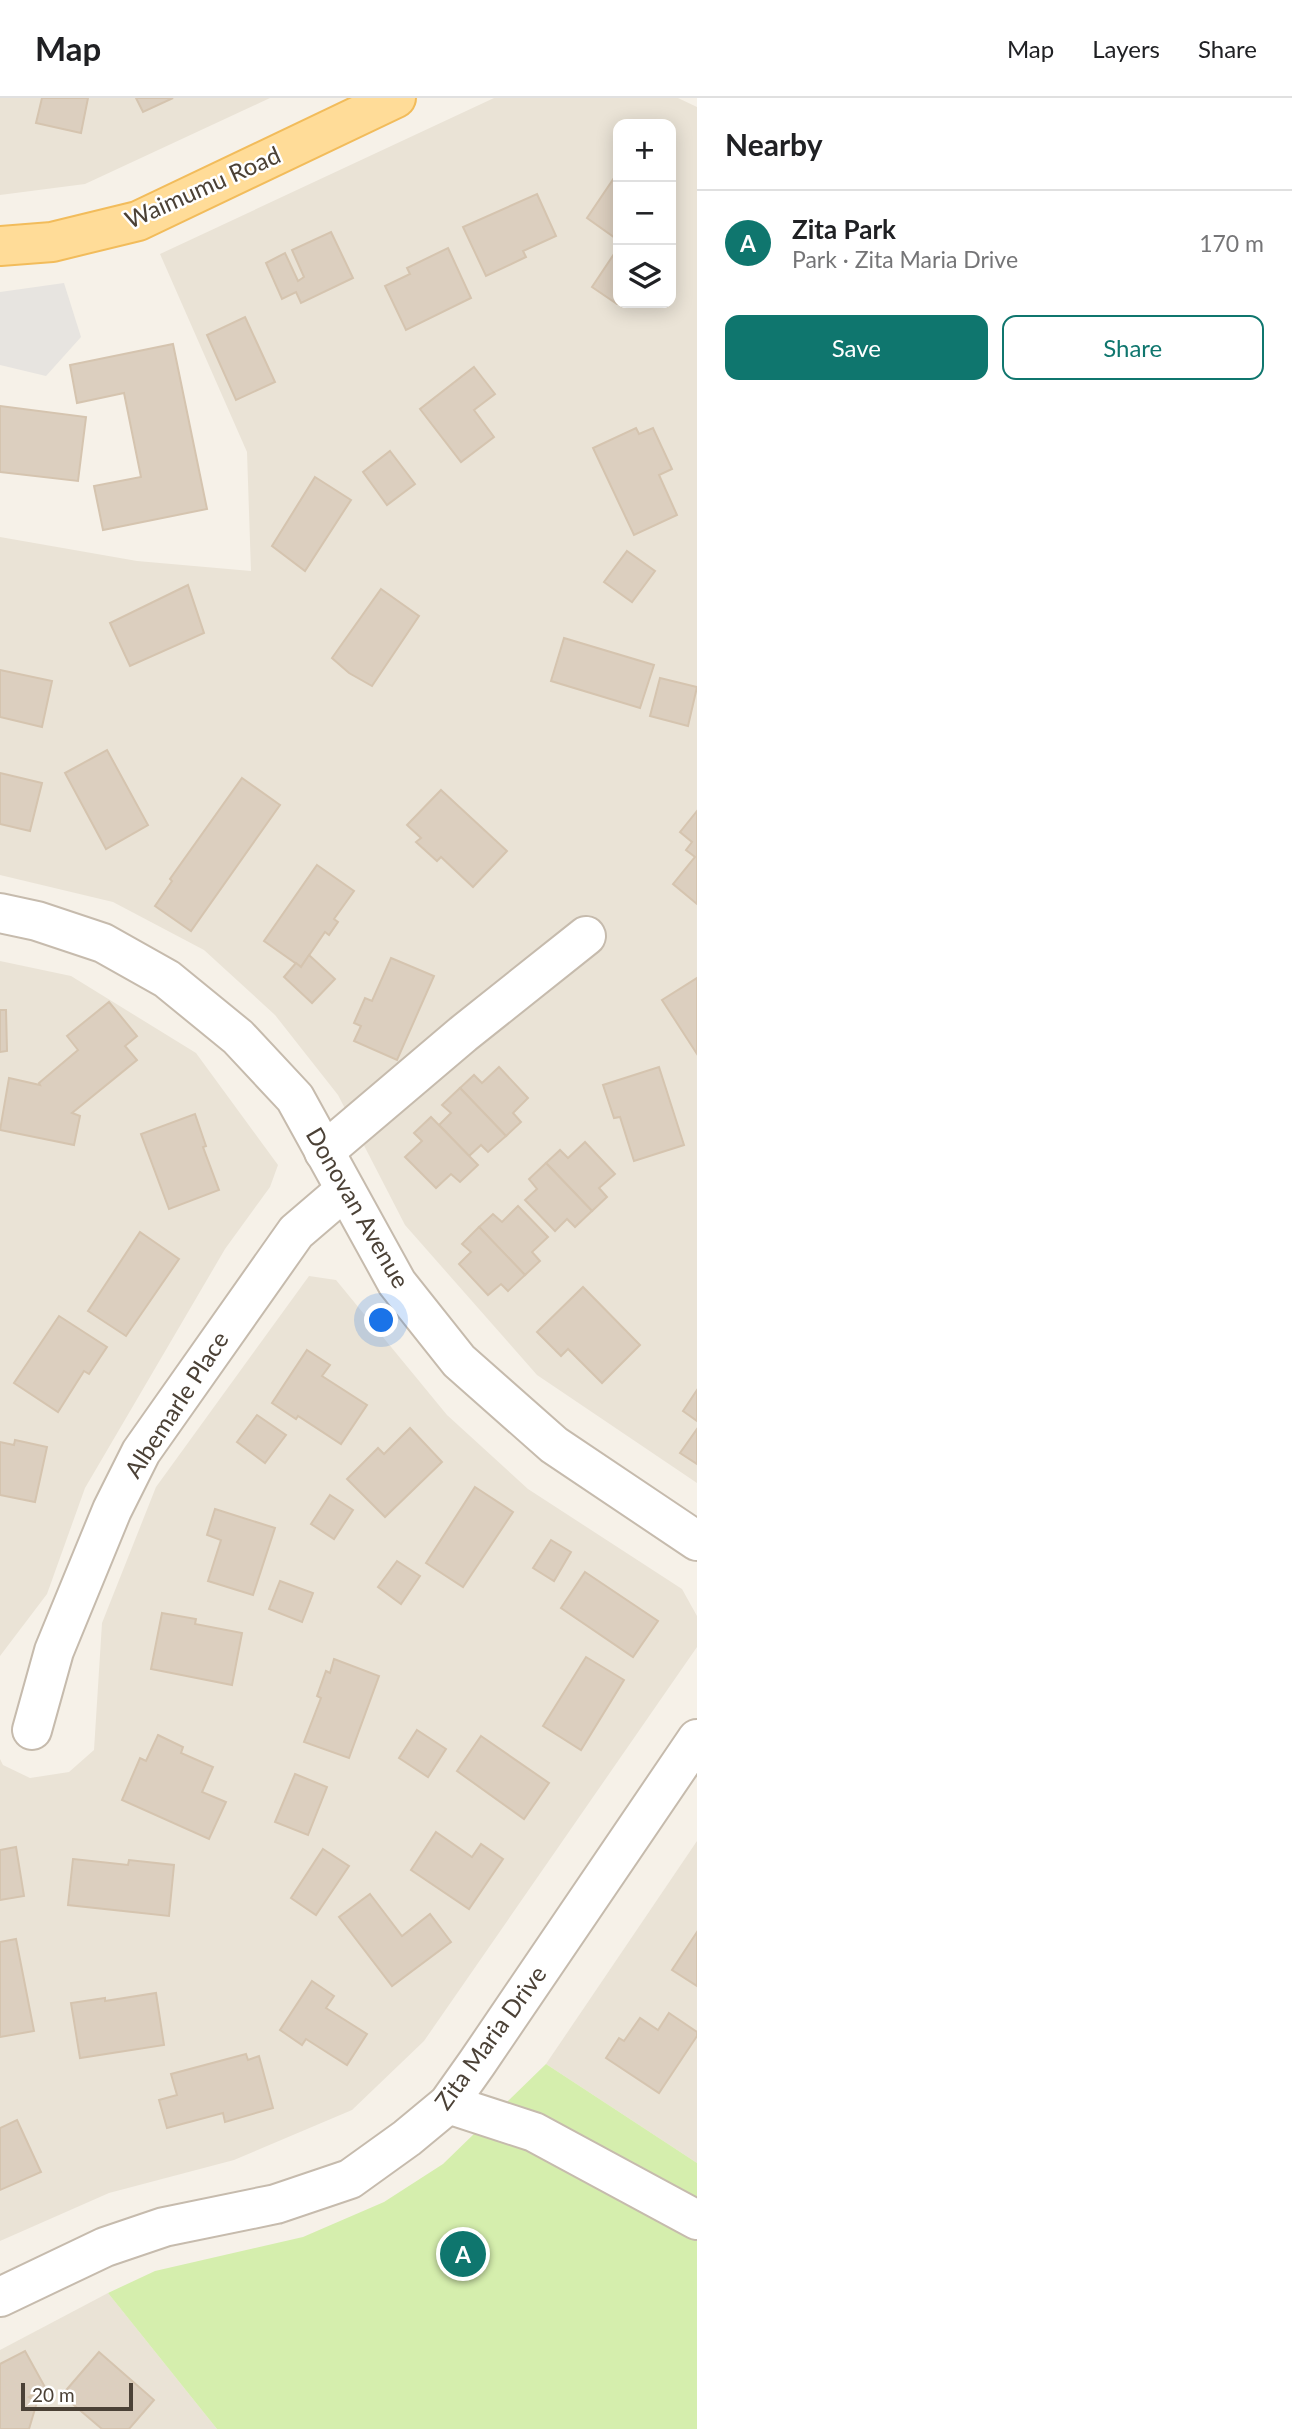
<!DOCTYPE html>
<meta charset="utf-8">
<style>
body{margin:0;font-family:Lato,sans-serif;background:#f2f2f2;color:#202124}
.controls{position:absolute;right:21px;top:21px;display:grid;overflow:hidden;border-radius:14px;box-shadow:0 4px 18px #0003}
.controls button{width:63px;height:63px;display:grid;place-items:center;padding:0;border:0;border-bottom:2px solid #e0e0e0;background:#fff;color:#202124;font:35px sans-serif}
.scale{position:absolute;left:21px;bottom:18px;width:112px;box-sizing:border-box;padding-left:7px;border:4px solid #4b4136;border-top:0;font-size:19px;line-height:24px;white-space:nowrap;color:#4b4136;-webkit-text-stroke:5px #fff;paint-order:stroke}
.you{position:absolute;left:382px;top:1223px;width:24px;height:24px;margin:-18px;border:5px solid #fff;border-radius:50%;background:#1a73e8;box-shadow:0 0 0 10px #1a73e833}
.badge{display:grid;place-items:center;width:46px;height:46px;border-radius:50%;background:#0f766e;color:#fff;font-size:23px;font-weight:700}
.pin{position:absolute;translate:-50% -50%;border:4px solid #fff;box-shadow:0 2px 7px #0006}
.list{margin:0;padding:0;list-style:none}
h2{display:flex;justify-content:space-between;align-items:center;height:91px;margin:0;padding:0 28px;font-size:30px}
h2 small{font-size:23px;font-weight:400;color:#757577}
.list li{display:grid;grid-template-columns:46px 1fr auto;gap:21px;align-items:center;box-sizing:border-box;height:105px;padding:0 28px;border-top:2px solid #e0e0e0}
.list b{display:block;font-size:26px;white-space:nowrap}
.list p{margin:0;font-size:23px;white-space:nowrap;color:#757577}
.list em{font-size:23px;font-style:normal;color:#757577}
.actions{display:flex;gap:14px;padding:21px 28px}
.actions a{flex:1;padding:16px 0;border:2px solid #0f766e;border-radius:14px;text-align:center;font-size:24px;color:#0f766e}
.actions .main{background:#0f766e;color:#fff}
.icon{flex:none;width:38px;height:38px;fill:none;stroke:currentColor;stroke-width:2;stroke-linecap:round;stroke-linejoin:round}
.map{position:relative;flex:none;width:697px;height:2331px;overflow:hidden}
header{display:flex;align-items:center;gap:42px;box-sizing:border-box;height:98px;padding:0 35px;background:#fff;border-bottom:2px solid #e0e0e0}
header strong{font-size:33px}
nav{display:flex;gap:38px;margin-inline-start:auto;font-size:24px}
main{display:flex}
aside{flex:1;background:#fff}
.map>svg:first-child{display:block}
.residential{fill:#eae3d6;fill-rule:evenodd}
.green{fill:#d5eead}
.parking{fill:#e7e4e0}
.building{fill:#dccfbf;stroke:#d5c4af;stroke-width:2}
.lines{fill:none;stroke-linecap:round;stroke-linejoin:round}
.minor-casing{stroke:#c6bbad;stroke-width:42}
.major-casing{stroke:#f2bc5b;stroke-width:42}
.minor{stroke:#fff;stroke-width:38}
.major{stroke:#ffdc98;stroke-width:38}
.labels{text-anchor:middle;stroke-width:5;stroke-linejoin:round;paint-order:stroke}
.street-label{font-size:24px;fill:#4b4136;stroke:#fff}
</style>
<header>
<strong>Map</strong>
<nav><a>Map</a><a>Layers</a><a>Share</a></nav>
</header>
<main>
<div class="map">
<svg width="697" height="2331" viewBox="0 0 697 2331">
<rect width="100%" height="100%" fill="#f6f1e8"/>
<g class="residential">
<polygon points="0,0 270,0 85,86 0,97"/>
<path d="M 494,0 L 678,0 L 697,9 L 697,1385 L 537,1277 L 405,1127 L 338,997 L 275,917 L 204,852 L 113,804 L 0,777 L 0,439 L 137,463 L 251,473 L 247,354 L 160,156 ZM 618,26 L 671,26 L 671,205 L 618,205 Z"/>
<polygon points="0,863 71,878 196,955 278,1067 270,1089 225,1151 85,1390 47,1496 0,1558"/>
<polygon points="309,1178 336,1182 447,1317 528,1391 682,1491 697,1518 697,1549 424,1943 352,2012 234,2062 109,2095 0,2143 0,1661 3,1667 30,1680 69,1674 94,1652 102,1525 156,1389"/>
<polygon points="697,1743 697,2065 546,1966"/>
<polygon points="108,2195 217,2331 0,2331 0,2252"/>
</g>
<polygon class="green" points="546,1966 697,2065 697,2331 217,2331 108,2195 155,2173 303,2139 384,2104 443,2066"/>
<polygon class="parking" points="64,185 81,239 46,278 0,267 0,194"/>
<g class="building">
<polygon points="42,0 88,0 81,35 36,25"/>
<polygon points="136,0 173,0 143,14"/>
<polygon points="614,80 618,83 618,142 587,120"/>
<polygon points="537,96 556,138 523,153 526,159 486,178 463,129"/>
<polygon points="331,134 353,180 301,205 296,194 282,201 266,165 285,155 298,183 304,179 292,152"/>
<polygon points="448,150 471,200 406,232 385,188 410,176 407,170"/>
<polygon points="618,150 618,205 617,206 592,189"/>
<polygon points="245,219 275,284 236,302 207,237"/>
<polygon points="173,246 207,411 103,432 94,388 141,379 124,295 77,305 70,267"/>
<polygon points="474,269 495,296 474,312 494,339 461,364 420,311"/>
<polygon points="0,308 86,319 78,383 0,374"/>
<polygon points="636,330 639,336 653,330 672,371 659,377 677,417 634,437 593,350"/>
<polygon points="390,353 415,386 387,407 363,374"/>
<polygon points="315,379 351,402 305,473 272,448"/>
<polygon points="627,453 655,473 632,504 604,484"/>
<polygon points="188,487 204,535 130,568 110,525"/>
<polygon points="381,491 419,518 372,588 349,575 332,560"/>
<polygon points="564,540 654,567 640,610 551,583"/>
<polygon points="0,572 52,583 42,629 0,619"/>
<polygon points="660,580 697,589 688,628 650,618"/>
<polygon points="107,652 148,727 106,751 65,675"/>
<polygon points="0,675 42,685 30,733 0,726"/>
<polygon points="242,680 280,707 191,833 155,808 172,783 170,781"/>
<polygon points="441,692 507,753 473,789 441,759 437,763 416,744 421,740 407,727"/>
<polygon points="697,713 697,806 673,786 695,759 686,752 692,744 680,734"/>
<polygon points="317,767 354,793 334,821 338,824 329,837 325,834 301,869 264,843"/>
<polygon points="309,857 335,881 312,905 284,879 296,865 301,869"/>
<polygon points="391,860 434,878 397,962 354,943 361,928 354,925 365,900 372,903"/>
<polygon points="697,880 697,956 662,902"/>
<polygon points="109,904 137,938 125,948 137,962 72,1015 80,1018 74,1047 0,1032 9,980 40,987 39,985 78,952 67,938"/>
<polygon points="0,912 6,912 7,953 0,954"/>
<polygon points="499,969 528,1000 513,1015 521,1024 506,1038 460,990 474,977 482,985"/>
<polygon points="659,969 684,1047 634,1063 620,1019 614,1020 603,987"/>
<polygon points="460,990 506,1038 488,1054 481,1047 469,1058 439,1027 451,1015 442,1007"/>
<polygon points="195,1016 206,1048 203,1049 219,1092 169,1111 141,1036"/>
<polygon points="431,1019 478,1067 460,1084 451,1076 436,1090 405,1059 422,1043 414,1035"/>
<polygon points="585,1044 615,1076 599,1090 607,1099 592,1113 546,1065 560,1052 568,1060"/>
<polygon points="546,1065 592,1113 575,1129 567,1121 555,1133 525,1102 537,1091 529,1081"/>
<polygon points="518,1108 548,1139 532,1154 540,1163 525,1177 479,1129 493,1116 502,1124"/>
<polygon points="479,1129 525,1177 508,1193 501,1186 488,1197 459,1166 471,1154 462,1146"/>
<polygon points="140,1134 179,1161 126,1238 88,1213"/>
<polygon points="583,1189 640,1247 602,1285 568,1251 561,1258 537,1234"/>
<polygon points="59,1218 107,1249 89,1276 84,1273 58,1314 14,1285"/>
<polygon points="307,1252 330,1267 322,1278 367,1307 341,1346 298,1318 296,1321 272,1305"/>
<polygon points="697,1292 697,1323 683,1313"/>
<polygon points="257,1317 286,1337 265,1365 237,1344"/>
<polygon points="410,1330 442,1364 385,1419 347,1381 378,1350 384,1356"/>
<polygon points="697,1331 697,1366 680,1355"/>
<polygon points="15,1342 47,1349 35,1404 0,1397 0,1344 14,1347"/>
<polygon points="475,1389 513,1414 463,1489 426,1465"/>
<polygon points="330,1397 353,1412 334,1441 311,1426"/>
<polygon points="215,1411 275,1430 253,1497 208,1483 221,1442 207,1437"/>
<polygon points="551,1442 571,1454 554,1483 533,1470"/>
<polygon points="397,1463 420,1478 401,1506 378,1489"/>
<polygon points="585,1474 658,1523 633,1559 561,1510"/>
<polygon points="280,1483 313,1495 302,1524 269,1511"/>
<polygon points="162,1515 196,1521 195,1526 242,1535 232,1587 151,1571"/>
<polygon points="586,1559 624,1582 581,1652 543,1628"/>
<polygon points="334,1561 379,1578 349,1660 304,1644 321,1600 317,1598 326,1573 330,1575"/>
<polygon points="417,1632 446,1651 428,1679 399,1660"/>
<polygon points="158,1637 183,1649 181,1655 213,1669 202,1694 226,1704 209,1741 122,1702 140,1660 146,1663"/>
<polygon points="481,1638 549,1685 524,1721 457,1673"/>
<polygon points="295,1676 327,1689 308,1737 275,1724"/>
<polygon points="436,1734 472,1759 481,1746 503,1761 469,1811 411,1772"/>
<polygon points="16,1749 24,1798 0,1802 0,1752"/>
<polygon points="323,1751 349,1768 316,1817 291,1800"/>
<polygon points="73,1761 128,1767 129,1762 174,1767 169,1818 68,1807"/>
<polygon points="370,1796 402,1838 430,1816 451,1844 392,1888 339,1819"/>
<polygon points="697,1834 697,1888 672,1872"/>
<polygon points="16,1841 34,1933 0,1939 0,1844"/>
<polygon points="312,1883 334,1898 326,1910 367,1936 347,1967 306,1941 302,1947 280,1932"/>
<polygon points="156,1895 164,1947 80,1960 71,1905 105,1900 105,1903"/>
<polygon points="669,1915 697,1934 697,1938 659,1995 606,1960 619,1940 624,1943 640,1920 658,1932"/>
<polygon points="246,1956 248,1962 259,1958 273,2010 225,2024 223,2015 167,2030 159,2002 177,1997 171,1976"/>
<polygon points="17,2022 41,2074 0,2092 0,2030"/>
<polygon points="25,2253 46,2291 29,2299 37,2304 29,2331 0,2331 0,2266"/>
<polygon points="99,2254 154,2302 129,2331 102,2331 62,2297"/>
</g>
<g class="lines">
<g class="minor-casing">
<g id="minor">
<polyline points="0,815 37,823 103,845 167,881 238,939 295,1000 397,1185 459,1263 554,1347 697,1443"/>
<polyline points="324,1054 463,936 586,838"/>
<polyline points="32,1632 54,1553 112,1412 141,1354 296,1134 345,1092"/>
<polyline points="448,2006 534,2034 697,2122"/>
<polyline points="0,2199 105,2149 164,2129 276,2106 350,2081 407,2040 448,2006 477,1965 697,1641"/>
</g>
</g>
<g class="major-casing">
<polyline id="major" points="0,148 52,144 138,123 396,0"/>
</g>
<use href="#minor" class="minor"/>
<use href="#major" class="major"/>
</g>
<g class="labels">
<g class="street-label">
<text transform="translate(203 90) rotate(-24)" y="8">Waimumu Road</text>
<text transform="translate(357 1110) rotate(60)" y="8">Donovan Avenue</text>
<text transform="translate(177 1307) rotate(-57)" y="8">Albemarle Place</text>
<text transform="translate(491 1940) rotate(-54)" y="8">Zita Maria Drive</text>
</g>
</g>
</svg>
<div class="controls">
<button>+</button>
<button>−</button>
<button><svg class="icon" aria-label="layers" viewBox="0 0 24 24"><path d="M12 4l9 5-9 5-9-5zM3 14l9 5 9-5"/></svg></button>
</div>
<div class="scale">20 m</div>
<div class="you"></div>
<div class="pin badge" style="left:463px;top:2156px">A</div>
</div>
<aside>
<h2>Nearby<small></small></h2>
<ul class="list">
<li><span class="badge">A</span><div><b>Zita Park</b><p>Park · Zita Maria Drive</p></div><em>170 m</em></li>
</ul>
<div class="actions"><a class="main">Save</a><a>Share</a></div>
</aside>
</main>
